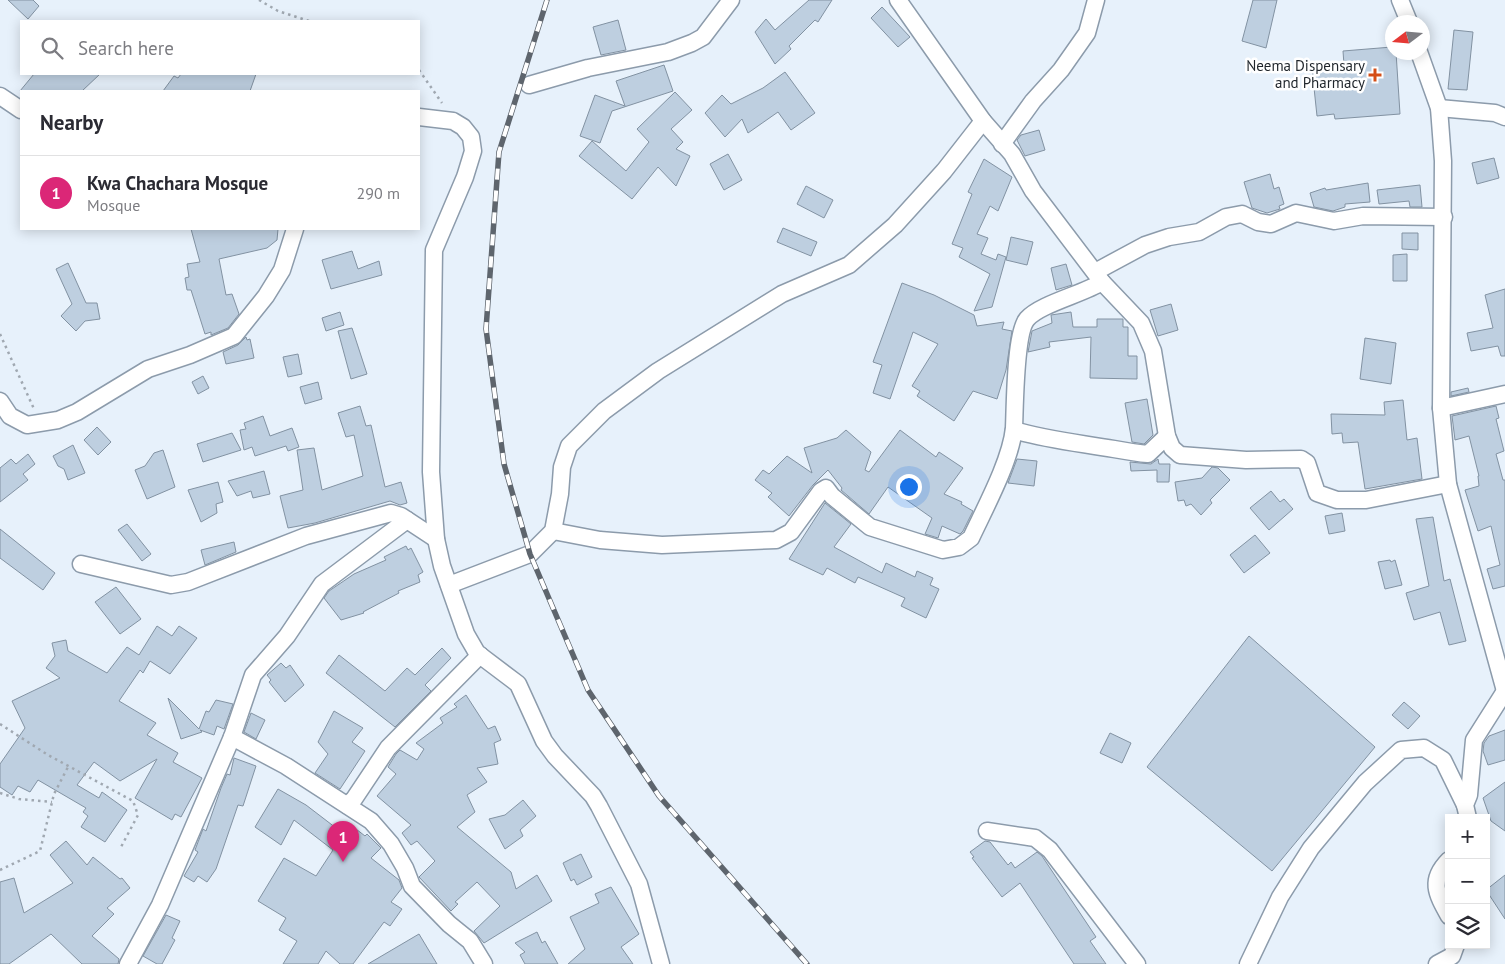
<!DOCTYPE html>
<meta charset="utf-8">
<style>
body{margin:0;font-family:"PT Sans",sans-serif;background:#f7f7f7;color:#2b2b33}
.controls{position:absolute;right:15px;bottom:15px;display:grid;overflow:hidden;border-radius:0px;box-shadow:0 2px 12px #0003}
.controls button{width:45px;height:45px;display:grid;place-items:center;padding:0;border:0;border-bottom:1px solid #e1e1e2;background:#fff;color:#2b2b33;font:25px sans-serif}
.compass{position:absolute;left:1385px;top:15px;width:45px;height:45px;border-radius:50%;background:#fff;box-shadow:0 2px 12px #0003;rotate:254deg}
.you{position:absolute;left:908px;top:486px;width:18px;height:18px;margin:-12px;border:4px solid #fff;border-radius:50%;background:#1a73e8;box-shadow:0 0 0 8px #1a73e833}
.badge{display:grid;place-items:center;width:32px;height:32px;border-radius:50%;background:#db2777;color:#fff;font-size:16px;font-weight:700}
.pin{position:absolute;translate:-50% -41px;filter:drop-shadow(0 1px 2px #0008)}
.pin::after{content:'';position:absolute;top:26px;width:18px;height:15px;background:inherit;clip-path:polygon(0 0,100% 0,50% 100%)}
.list{margin:0;padding:0;list-style:none}
h2{display:flex;justify-content:space-between;align-items:center;height:65px;margin:0;padding:0 20px;font-size:21px}
h2 small{font-size:16px;font-weight:400;color:#7c7c81}
.list li{display:grid;grid-template-columns:32px 1fr auto;gap:15px;align-items:center;box-sizing:border-box;height:75px;padding:0 20px;border-top:1px solid #e1e1e2}
.list b{display:block;font-size:19px;white-space:nowrap}
.list p{margin:0;font-size:16px;white-space:nowrap;color:#7c7c81}
.list em{font-size:16px;font-style:normal;color:#7c7c81}
.icon{flex:none;width:28px;height:28px;fill:none;stroke:currentColor;stroke-width:2;stroke-linecap:round;stroke-linejoin:round}
.map{position:relative;flex:none;width:1505px;height:964px;overflow:hidden}
.search{position:absolute;background:#fff;box-shadow:0 2px 12px #0003;left:20px;top:20px;width:400px;height:55px;display:flex;align-items:center;gap:12px;box-sizing:border-box;padding:0 18px;border-radius:0px;color:#7c7c81;font-size:19px}
.panel{position:absolute;background:#fff;box-shadow:0 2px 12px #0003;left:20px;top:90px;width:400px;height:140px;border-radius:0px}
.map>svg:first-child{display:block}
.building{fill:#becfe0;stroke:#8292a2}
.lines{fill:none;stroke-linecap:round;stroke-linejoin:round}
.minor-casing{stroke:#8c9bab;stroke-width:19}
.path{stroke:#a0a8b1;stroke-width:2.5;stroke-dasharray:2.5 4;stroke-linecap:butt}
.minor{stroke:#fff;stroke-width:16}
.rail-casing{stroke:#5e656d;stroke-width:5.5}
.rail{stroke:#fff;stroke-width:4;stroke-dasharray:11;stroke-linecap:butt}
.poi-dot{fill:#d44e17;stroke:#fff;stroke-width:2}
.labels{text-anchor:middle;stroke-width:5;stroke-linejoin:round;paint-order:stroke}
.poi-label{font-size:15px;fill:#1f252b;stroke:#fff;text-anchor:end}
</style>
<div class="map">
<svg width="1505" height="964" viewBox="0 0 1505 964">
<rect width="100%" height="100%" fill="#e7f1fb"/>
<g class="building">
<polygon points="8,0 33,0 39,6 28,19"/>
<polygon points="809,0 832,0 818,22 815,20 789,46 791,49 775,64 755,32 766,19 775,30"/>
<polygon points="1253,0 1277,0 1266,48 1242,41"/>
<polygon points="882,7 910,37 898,47 871,18"/>
<polygon points="618,20 626,50 601,55 593,27"/>
<polygon points="1454,30 1473,32 1467,90 1448,89"/>
<polygon points="1392,47 1392,52 1396,52 1400,114 1335,119 1334,114 1317,116 1312,69 1344,65 1343,51"/>
<polygon points="664,65 673,91 612,111 600,143 580,136 595,95 625,106 616,81"/>
<polygon points="785,72 815,113 791,130 778,112 748,133 742,119 725,137 705,113 722,95 731,104 763,88"/>
<polygon points="34,74 100,74 82,91 20,91"/>
<polygon points="181,74 256,74 250,91 163,91 174,76 178,78"/>
<polygon points="675,92 692,110 671,129 683,142 676,149 690,156 676,186 658,167 632,199 579,156 592,141 626,171 649,142 637,129"/>
<polygon points="1039,130 1045,150 1025,156 1017,140 1021,135"/>
<polygon points="728,154 742,180 724,190 710,164"/>
<polygon points="1494,158 1499,178 1477,184 1472,163"/>
<polygon points="984,159 1012,177 998,211 990,206 977,234 988,238 981,254 996,260 998,254 1006,257 992,307 974,311 990,274 959,257 963,248 952,244 972,194 968,192"/>
<polygon points="1270,174 1274,189 1279,187 1284,204 1279,206 1280,209 1267,213 1252,208 1244,182"/>
<polygon points="1368,183 1370,202 1345,204 1345,207 1333,211 1314,207 1310,193 1325,188 1326,190"/>
<polygon points="1420,185 1422,207 1410,207 1409,201 1379,204 1377,190"/>
<polygon points="806,186 833,200 824,218 797,204"/>
<polygon points="783,228 817,242 811,256 777,242"/>
<polygon points="191,229 278,229 277,240 267,248 219,259 226,295 232,294 239,314 228,328 211,335 211,332 205,334 191,290 187,290 185,278 189,277 187,264 200,262"/>
<polygon points="1402,233 1418,233 1418,250 1402,249"/>
<polygon points="1011,237 1033,242 1027,265 1006,260"/>
<polygon points="352,251 358,269 379,261 382,275 331,289 322,260"/>
<polygon points="1407,254 1407,281 1393,281 1393,255"/>
<polygon points="68,263 86,303 97,303 100,319 85,321 76,331 61,316 72,304 56,269"/>
<polygon points="1066,264 1072,285 1056,290 1051,268"/>
<polygon points="902,283 934,295 974,315 977,326 1004,322 1002,329 1012,331 1006,370 997,399 973,391 954,421 917,396 920,391 912,386 938,344 913,332 890,399 873,393 882,365 873,362"/>
<polygon points="1505,289 1505,356 1501,356 1498,346 1471,351 1467,333 1493,328 1485,295"/>
<polygon points="1171,304 1178,330 1158,336 1150,310"/>
<polygon points="340,312 344,325 326,331 322,318"/>
<polygon points="1071,312 1073,327 1097,327 1097,319 1123,319 1123,327 1128,327 1128,356 1137,356 1137,379 1090,378 1091,337 1049,342 1050,347 1028,352 1032,331 1052,323 1051,315"/>
<polygon points="352,328 367,374 351,379 338,331"/>
<polygon points="246,337 247,340 250,339 254,358 226,364 223,352 238,345"/>
<polygon points="1365,338 1396,343 1391,384 1360,379"/>
<polygon points="298,354 302,374 288,377 283,357"/>
<polygon points="203,376 209,388 198,394 192,382"/>
<polygon points="318,382 322,399 305,404 300,387"/>
<polygon points="1468,388 1469,392 1451,396 1451,392"/>
<polygon points="1147,399 1153,435 1144,444 1132,442 1125,403"/>
<polygon points="1403,400 1407,440 1417,438 1422,479 1365,489 1358,442 1343,443 1342,433 1332,434 1331,414 1385,415 1384,402"/>
<polygon points="360,406 366,426 371,425 385,487 401,482 407,503 400,505 390,501 315,523 288,528 280,496 303,490 297,450 314,448 322,490 363,476 354,435 346,437 338,413"/>
<polygon points="1496,406 1499,418 1496,419 1504,451 1496,454 1503,480 1505,480 1505,586 1493,589 1487,569 1500,565 1491,526 1478,531 1465,490 1479,486 1478,476 1479,476 1469,436 1455,440 1452,416"/>
<polygon points="263,416 270,436 292,428 299,447 288,451 286,446 255,456 252,447 244,450 240,430 246,429 244,423"/>
<polygon points="97,427 111,442 98,455 84,440"/>
<polygon points="846,430 871,452 865,470 869,472 900,430 936,457 939,452 963,468 944,494 962,502 961,504 973,511 963,531 960,534 942,526 938,538 925,534 932,518 888,487 869,514 841,490 842,488 828,470 813,485 789,516 768,497 772,493 755,480 763,470 769,474 787,456 812,473 804,448 837,438"/>
<polygon points="232,433 241,450 203,462 197,444"/>
<polygon points="73,445 85,473 68,480 64,469 58,466 53,456"/>
<polygon points="163,450 175,487 147,499 135,470 145,466 154,453"/>
<polygon points="28,454 35,464 23,474 28,480 0,502 0,468 11,459 16,464"/>
<polygon points="1017,459 1037,461 1034,486 1008,483"/>
<polygon points="1158,459 1159,464 1170,464 1169,482 1157,482 1157,470 1131,471 1130,462 1151,464"/>
<polygon points="1212,467 1218,468 1230,480 1210,500 1212,503 1201,515 1191,504 1186,506 1184,500 1178,501 1175,482 1202,478"/>
<polygon points="264,471 270,494 253,498 251,491 237,496 228,481"/>
<polygon points="218,482 223,502 216,504 217,513 201,522 188,490"/>
<polygon points="1271,491 1280,502 1284,499 1293,509 1269,530 1250,508"/>
<polygon points="825,503 851,524 834,547 882,573 886,563 915,577 917,571 933,578 930,585 939,589 926,618 901,606 905,598 858,577 855,583 827,568 823,575 789,559"/>
<polygon points="1342,513 1345,531 1329,534 1325,516"/>
<polygon points="1433,517 1444,581 1450,579 1466,641 1449,645 1440,612 1414,620 1406,593 1429,586 1416,519"/>
<polygon points="127,524 151,554 142,561 118,530"/>
<polygon points="0,529 55,573 43,590 0,558"/>
<polygon points="1255,535 1270,553 1244,573 1230,555"/>
<polygon points="234,542 236,552 205,565 201,550"/>
<polygon points="406,546 408,550 411,548 423,572 418,575 420,582 398,591 399,593 363,612 364,613 341,620 324,598 329,591 354,574 386,560 384,557"/>
<polygon points="1390,560 1391,562 1395,560 1402,585 1385,589 1378,562"/>
<polygon points="116,587 141,619 120,634 95,602"/>
<polygon points="157,626 172,636 179,626 197,638 170,674 150,661 143,673 140,670 119,701 156,723 147,735 178,753 173,762 202,778 181,817 175,814 172,820 135,798 157,759 120,781 94,762 77,785 99,798 102,792 127,810 105,842 81,827 88,816 83,812 86,808 38,780 30,792 18,786 12,795 0,787 0,764 25,728 12,701 60,678 46,668 55,656 52,643 66,640 68,651 107,673 127,647 139,655"/>
<polygon points="1249,636 1375,747 1272,871 1147,767"/>
<polygon points="442,648 451,658 425,685 431,691 395,727 326,673 339,655 385,691 407,668 415,675"/>
<polygon points="281,663 286,668 290,665 304,685 285,702 269,682 271,680 267,675"/>
<polygon points="466,695 488,729 495,726 501,740 494,743 498,764 477,768 487,782 467,795 475,812 457,827 511,872 516,889 537,875 552,901 484,943 474,931 500,906 477,882 455,902 458,904 451,911 419,877 435,861 417,841 411,845 402,833 411,825 377,796 396,774 388,767 396,754 400,750 417,760 424,749 416,743 443,723 440,718 457,707 454,704"/>
<polygon points="168,698 199,729 206,711 209,712 216,700 233,704 224,729 217,726 214,735 200,730 202,732 181,739"/>
<polygon points="1404,702 1420,716 1408,729 1392,715"/>
<polygon points="334,711 363,728 352,742 365,751 340,789 315,773 328,754 318,742"/>
<polygon points="251,713 265,720 256,739 244,732"/>
<polygon points="1505,730 1505,760 1488,765 1483,751 1484,743 1489,736"/>
<polygon points="1110,733 1131,743 1122,763 1100,753"/>
<polygon points="234,758 256,766 243,806 238,805 216,869 207,882 198,876 194,882 184,876 198,852 195,850 203,829 206,831 221,788 227,774 230,775"/>
<polygon points="1505,782 1505,831 1491,821 1483,798"/>
<polygon points="278,789 306,805 340,831 347,822 365,836 367,834 381,848 371,858 399,880 402,888 391,902 402,909 390,926 384,922 353,964 340,964 326,951 318,964 283,964 297,941 279,930 286,918 258,901 284,858 316,876 333,850 294,820 281,845 255,827"/>
<polygon points="523,800 536,816 520,830 523,836 505,849 489,819 505,815"/>
<polygon points="66,841 87,865 93,857 120,879 122,878 130,888 107,908 114,914 92,936 119,959 118,964 82,964 51,934 9,964 0,964 0,882 14,878 24,913 73,883 50,855"/>
<polygon points="985,841 990,842 1008,865 1011,862 1015,868 1037,852 1042,856 1096,937 1090,941 1106,964 1074,964 1020,883 1002,897 972,858 974,857 970,852"/>
<polygon points="581,854 592,877 577,885 574,879 571,881 563,863"/>
<polygon points="1505,875 1505,919 1486,890"/>
<polygon points="611,887 639,934 621,947 633,964 568,964 585,949 570,917 599,903 595,894"/>
<polygon points="166,915 180,921 172,938 175,940 162,964 157,964 143,956"/>
<polygon points="537,932 542,943 545,941 558,964 525,964 520,955 525,952 515,943"/>
<polygon points="419,934 437,964 368,964"/>
</g>
<g class="lines">
<g class="minor-casing">
<g id="minor">
<polyline points="898,0 983,121 1012,154 1033,191 1102,282 1141,323 1153,351 1167,436 1172,448 1180,455 1246,460 1301,459 1307,463 1317,493 1337,500 1366,500 1448,484"/>
<polyline points="1400,0 1409,22"/>
<polyline points="1419,52 1439,108 1443,161 1441,408 1448,484 1505,691"/>
<polyline points="529,85 588,68 668,52 692,43 703,37 731,0"/>
<polyline points="0,96 21,110"/>
<polyline points="1439,108 1495,113 1505,117"/>
<polyline points="419,117 453,121 463,127 471,137 473,151 465,177 434,250 431,472 436,539 442,566 466,634 477,653 518,684 544,741 555,756 593,796 599,806 639,884 661,964"/>
<polyline points="1002,144 1033,101 1061,70 1087,33 1096,0"/>
<polyline points="1095,272 1145,245 1169,237 1199,232 1226,217 1242,214 1258,222 1271,224 1296,213 1334,221 1363,216 1444,217"/>
<polyline points="0,401 10,416 27,425 58,420 77,412 148,369 190,355 234,336 266,296 282,270 295,229"/>
<polyline points="1441,408 1505,394"/>
<path d="M 1014,430 C 1047,440 1080,443 1114,449 C 1125,451 1136,453 1148,454 L 1167,436"/>
<path d="M 553,531 L 600,540 L 662,545 L 776,540 L 791,532 L 821,491 L 826,488 L 832,496 L 870,527 L 943,550 L 959,547 L 971,538 C 985,508 1011,460 1014,428 C 1015,406 1015,333 1027,319 C 1040,304 1083,294 1102,282"/>
<polyline points="81,564 171,585 188,582 306,536 391,513 401,516 436,539"/>
<polyline points="449,585 530,554 553,531 560,494 562,467 569,446 604,411 658,371 782,294 849,265 895,225 944,171 983,121"/>
<polyline points="232,737 286,766 371,821 391,844 405,868 412,886 449,924 470,941 484,964"/>
<polyline points="347,805 354,799 388,748 480,655"/>
<polyline points="1468,818 1465,805 1469,795 1474,740 1505,691"/>
<polyline points="987,831 1035,838 1050,850 1137,964"/>
<path d="M 1449,860 C 1429,880 1436,893 1449,916"/>
<polyline points="128,964 160,905 232,737 253,675 287,636 322,584 407,520"/>
<polyline points="1248,964 1280,897 1311,848 1365,783 1401,750 1424,748 1443,760 1465,805"/>
<polyline points="1437,964 1452,956 1456,945"/>
</g>
</g>
<g class="path">
<polyline points="259,0 278,11 309,21"/>
<polyline points="419,70 442,103"/>
<polyline points="0,334 34,409"/>
<polyline points="0,724 48,755 133,801 138,815 121,847"/>
<polyline points="0,793 19,799 52,802"/>
<polyline points="0,870 40,851 54,794 69,765"/>
</g>
<use href="#minor" class="minor"/>
<g class="rail-casing">
<polyline id="rail" points="547,0 499,152 486,329 504,464 530,554 588,690 659,796 807,964"/>
</g>
<use href="#rail" class="rail"/>
</g>
<path class="poi-dot" d="M1372.5 67.5h5v5h5v5h-5v5h-5v-5h-5v-5h5z"/>
<g class="labels">
<g class="poi-label">
<text x="1365" y="71">Neema Dispensary<tspan x="1365" dy="17">and Pharmacy</tspan></text>
</g>
</g>
</svg>
<div class="controls">
<button>+</button>
<button>−</button>
<button><svg class="icon" aria-label="layers" viewBox="0 0 24 24"><path d="M12 4l9 5-9 5-9-5zM3 14l9 5 9-5"/></svg></button>
</div>
<svg class="compass" viewBox="-18 -18 36 36"><path d="M0-13l5 13h-10z" fill="#e53935"/><path d="M0 13l5-13h-10z" fill="#7c7c81"/></svg>
<div class="you"></div>
<div class="pin badge" style="left:343px;top:862px">1</div>
<div class="search"><svg class="icon" aria-label="search" viewBox="0 0 24 24"><circle cx="10" cy="10" r="6"/><path d="M15 15l6 6"/></svg>Search here</div>
<section class="panel">
<h2>Nearby<small></small></h2>
<ul class="list">
<li><span class="badge">1</span><div><b>Kwa Chachara Mosque</b><p>Mosque</p></div><em>290 m</em></li>
</ul>
</section>
</div>
